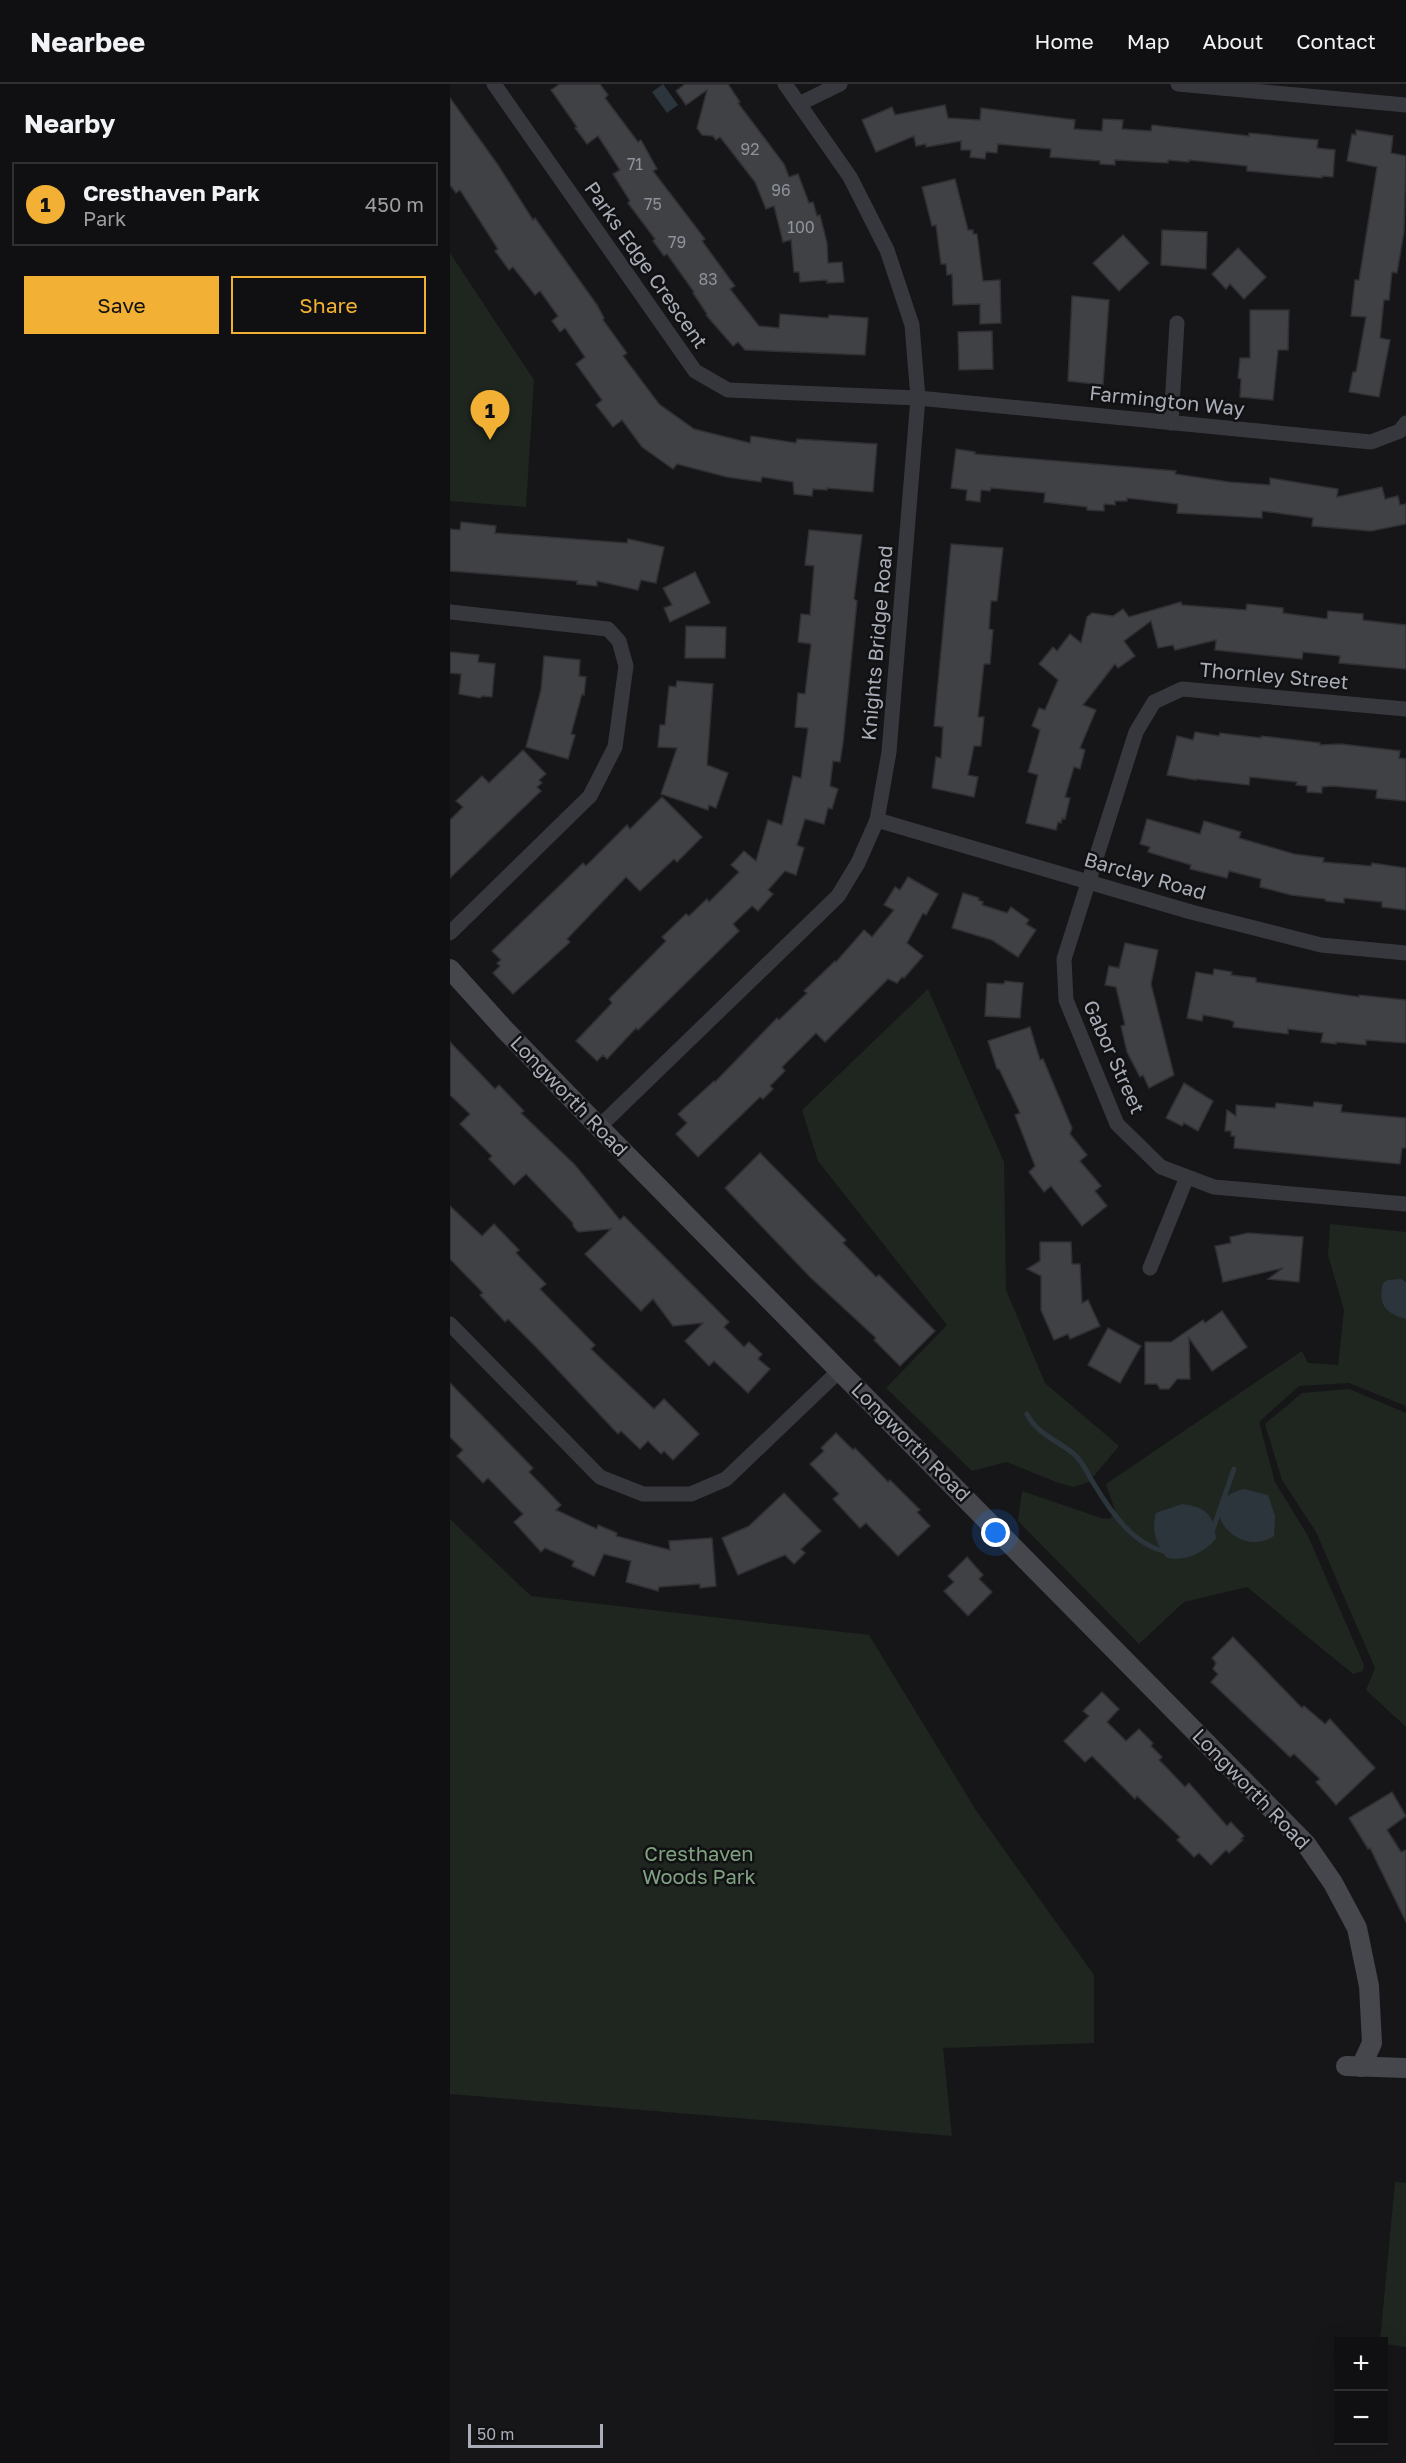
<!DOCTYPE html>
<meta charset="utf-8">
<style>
body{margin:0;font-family:"Golos Text",sans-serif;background:#19191b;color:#f1f3f6}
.controls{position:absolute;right:18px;bottom:18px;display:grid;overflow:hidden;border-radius:0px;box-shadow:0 6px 24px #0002}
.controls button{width:54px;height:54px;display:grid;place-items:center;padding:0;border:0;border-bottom:2px solid #303032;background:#101012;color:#f1f3f6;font:30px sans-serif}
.scale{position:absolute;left:18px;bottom:15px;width:135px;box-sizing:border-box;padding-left:6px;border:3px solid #a8adb8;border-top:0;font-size:16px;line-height:21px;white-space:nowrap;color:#a8adb8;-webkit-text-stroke:4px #111113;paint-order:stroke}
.you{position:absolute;left:546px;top:1449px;width:21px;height:21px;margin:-15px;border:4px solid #fff;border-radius:50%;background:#1a73e8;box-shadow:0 0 0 9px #1a73e833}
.badge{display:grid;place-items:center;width:39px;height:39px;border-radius:50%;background:#f2b134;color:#111;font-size:20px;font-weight:700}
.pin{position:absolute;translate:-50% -50px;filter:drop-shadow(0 2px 3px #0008)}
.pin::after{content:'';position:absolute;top:32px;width:21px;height:18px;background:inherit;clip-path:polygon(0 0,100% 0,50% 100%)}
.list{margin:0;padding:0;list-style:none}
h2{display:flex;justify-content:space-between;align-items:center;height:78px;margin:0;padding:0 24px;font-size:26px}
h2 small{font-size:20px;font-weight:400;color:#9c9d9f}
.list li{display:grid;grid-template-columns:39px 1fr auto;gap:18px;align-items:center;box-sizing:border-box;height:84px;margin:0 12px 12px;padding:0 12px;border:2px solid #303032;border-radius:0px}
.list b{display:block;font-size:22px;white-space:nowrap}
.list p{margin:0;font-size:20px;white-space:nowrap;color:#9c9d9f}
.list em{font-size:20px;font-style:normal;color:#9c9d9f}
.actions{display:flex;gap:12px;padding:18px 24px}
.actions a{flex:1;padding:14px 0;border:2px solid #f2b134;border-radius:0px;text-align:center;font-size:21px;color:#f2b134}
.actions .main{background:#f2b134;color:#111}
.map{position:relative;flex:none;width:956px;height:2379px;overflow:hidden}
header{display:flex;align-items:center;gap:36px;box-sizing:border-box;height:84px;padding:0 30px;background:#101012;border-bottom:2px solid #303032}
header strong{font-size:28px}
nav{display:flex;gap:33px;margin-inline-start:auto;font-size:21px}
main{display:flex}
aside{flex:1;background:#101012}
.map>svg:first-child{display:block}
.green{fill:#1e261f}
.water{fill:#2c353c}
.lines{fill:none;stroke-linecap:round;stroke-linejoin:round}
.stream{stroke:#2c353c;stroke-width:5}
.building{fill:#404145;stroke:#303034;stroke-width:1.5}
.street{stroke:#37383d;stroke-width:15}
.secondary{stroke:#45474d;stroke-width:20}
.labels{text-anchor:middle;stroke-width:5;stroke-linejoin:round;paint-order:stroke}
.number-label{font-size:16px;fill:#8e929b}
.street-label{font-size:20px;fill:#a8adb8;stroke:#111113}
.park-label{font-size:20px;fill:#7fa381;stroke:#111113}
</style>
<header>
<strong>Nearbee</strong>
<nav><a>Home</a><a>Map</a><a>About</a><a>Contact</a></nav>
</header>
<main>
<aside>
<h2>Nearby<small></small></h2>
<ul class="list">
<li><span class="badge">1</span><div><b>Cresthaven Park</b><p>Park</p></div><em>450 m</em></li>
</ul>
<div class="actions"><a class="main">Save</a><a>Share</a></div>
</aside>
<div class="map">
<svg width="956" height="2379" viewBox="0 0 956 2379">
<rect width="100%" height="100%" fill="#161618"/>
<g class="green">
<polygon points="0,169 84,296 76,423 0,417"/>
<polygon points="478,905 554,1078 556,1206 595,1299 669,1362 639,1398 623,1403 606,1398 557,1378 522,1387 436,1304 497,1241 368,1077 352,1026"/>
<polygon points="880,1140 956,1148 956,1322 899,1299 849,1302 809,1338 825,1398 858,1452 914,1581 913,1587 903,1590 797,1503 734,1518 689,1560 568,1437 572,1407 651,1434 659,1435 666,1429 656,1400 852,1267 858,1279 888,1281 894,1226 878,1171"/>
<polygon points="899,1305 956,1329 956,1643 916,1606 925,1584 866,1448 832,1396 815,1340 852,1309"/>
<polygon points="0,1435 81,1512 419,1551 527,1728 644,1891 644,1959 493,1964 502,2052 0,2010"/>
<polygon points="945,2098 956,2099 956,2263 934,2260 934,2258 930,2257"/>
</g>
<g class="water">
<polygon points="213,0 228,21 217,29 202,8"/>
<path d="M 951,1195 L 956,1198 L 956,1235 C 937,1230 927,1221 933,1199 L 938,1196 Z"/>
<path d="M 794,1405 L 818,1411 L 825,1432 L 824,1452 C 788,1477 739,1418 794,1405 Z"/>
<path d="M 732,1420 C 756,1423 764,1431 766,1455 C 751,1470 738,1477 717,1474 C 706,1461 701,1445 706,1429 Z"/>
</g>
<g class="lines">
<g class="stream">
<path d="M 577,1330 C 586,1350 611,1358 626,1372 C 634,1380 638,1391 644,1400 C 661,1428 683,1461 717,1468"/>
<polyline points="763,1445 784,1385"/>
</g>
</g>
<g class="building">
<polygon points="110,0 150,0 158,11 155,14 188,58 191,56 207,85 203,87 255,155 252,157 285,202 280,205 309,242 329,244 330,230 378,234 379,231 418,234 415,271 295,266 288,258 283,262 256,231 257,230 243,209 244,208 217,170 214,172 203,157 205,155 178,119 180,117 163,90 170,86 148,52 137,60 125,44 127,43 101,6"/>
<polygon points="235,0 278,0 290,18 288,19 334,80 339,93 348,90 359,119 363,118 367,132 370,131 377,159 378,179 392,178 394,198 377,199 377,196 350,198 349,188 344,188 341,156 333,158 324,122 316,125 305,98 270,53 266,56 263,52 252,51 247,44 257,6 236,21 226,7"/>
<polygon points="0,14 48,81 83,136 85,134 147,221 154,234 153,236 177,269 173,272 209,320 244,345 300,359 301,352 346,359 347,355 427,360 423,408 377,404 377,406 363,405 362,412 344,410 343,398 312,393 311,398 277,393 227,380 223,385 192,363 172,336 163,343 146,321 152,316 126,280 135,273 115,244 110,248 102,237 108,232 90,207 85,211 63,183 59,186 45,167 48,165 10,106 6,109 0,101"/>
<polygon points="495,21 498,34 530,36 531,24 625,36 624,45 652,47 653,35 673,36 672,45 701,47 702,41 799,52 799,49 868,56 867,64 885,66 883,93 872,92 872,94 797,87 797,82 739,76 739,78 718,76 718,79 665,76 665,81 650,80 650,77 600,73 601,65 548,60 547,69 536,68 535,75 520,73 521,66 511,66 511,57 476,63 476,60 466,62 464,52 426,68 412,36 442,23 445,31"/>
<polygon points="906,46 943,52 941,69 956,72 954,148 947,189 942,188 939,216 934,216 930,254 940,256 929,313 899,308 903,288 906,288 916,233 901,232 905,196 909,196 927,83 897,77 902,50 906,51"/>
<polygon points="505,95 518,146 523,146 523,150 527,150 533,197 550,196 551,239 530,240 530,220 503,221 502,190 497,191 496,180 491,180 486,141 482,142 472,103"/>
<polygon points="712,146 757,148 756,185 711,181"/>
<polygon points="673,151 699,179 669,207 643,179"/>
<polygon points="788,164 816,193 794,215 780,200 776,205 762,190"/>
<polygon points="622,212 659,216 653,301 618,297"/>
<polygon points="800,226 839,226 838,266 828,266 823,316 790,313 791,295 788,294 790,274 800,274"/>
<polygon points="542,247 543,285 509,286 508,248"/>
<polygon points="506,365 525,368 525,370 726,387 725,390 779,398 820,401 820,394 888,405 887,413 932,403 935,415 948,412 950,421 956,420 956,440 921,447 862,442 863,434 812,427 812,434 727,429 728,420 677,414 677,417 665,417 665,421 654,420 654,427 637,426 637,423 594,418 595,409 541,404 540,407 531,406 530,418 516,416 517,406 501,404"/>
<polygon points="11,438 46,442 45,449 177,459 178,455 214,463 206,499 191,496 188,506 147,497 147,502 127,500 127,497 0,487 0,445 10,446"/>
<polygon points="359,446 412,451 404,515 407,517 393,659 390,678 383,677 380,702 388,705 382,725 378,724 374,740 355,735 347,761 354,764 346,791 335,787 318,806 323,810 308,827 302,822 283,840 289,847 188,946 186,944 157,975 153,971 147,977 126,957 162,919 159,915 216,857 212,853 236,830 239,832 257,815 259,818 289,788 281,781 294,767 306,777 318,736 332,741 343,692 351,694 358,644 345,643 348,609 355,610 361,560 348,558 351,530 360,531 364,482 355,481"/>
<polygon points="501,460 553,464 547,517 541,517 539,545 543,546 540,580 534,580 528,633 534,633 531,662 524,662 518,691 528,693 524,713 482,704 486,673 491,674 493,643 484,642"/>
<polygon points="245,488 260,519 220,538 214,524 222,521 213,504"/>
<polygon points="731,518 732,521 796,526 797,520 833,524 833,529 877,535 878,527 913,530 913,536 956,541 956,585 889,579 890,572 853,568 852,575 765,566 766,556 725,566 723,561 708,564 701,537 674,557 685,572 668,584 665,580 633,621 646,626 630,664 635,666 630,685 624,683 615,713 620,714 615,735 612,734 611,739 608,738 606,746 576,739 588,691 578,688 590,646 582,642 589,624 595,626 608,596 589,580 603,563 607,567 620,550 631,559 637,533 642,529 663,532 673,525 679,533"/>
<polygon points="236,542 276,543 275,574 235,574"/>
<polygon points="0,568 29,571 28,578 45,580 42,613 32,612 30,614 9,610 11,590 0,589"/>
<polygon points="94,572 130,576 129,592 136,593 134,611 132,610 121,650 125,651 118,675 76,663 91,606"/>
<polygon points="227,597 263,600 257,681 278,689 266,724 259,721 258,726 211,710 227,664 208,663 210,641 215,641 219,602 226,603"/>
<polygon points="745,648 769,652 770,649 811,654 811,652 870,659 870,661 891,660 950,667 949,674 956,675 956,717 926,714 927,706 882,702 872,703 872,709 857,708 857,702 846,701 847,698 800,693 799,701 746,695 746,696 717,691 727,652 743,656"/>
<polygon points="73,666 96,690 89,696 92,699 87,703 91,707 0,794 0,736 13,723 6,717 32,692 39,699"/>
<polygon points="212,713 252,753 227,778 224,775 190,807 176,793 117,855 120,858 63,910 43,889 50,882 47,879 51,876 42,867 133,779 136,782 177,741 180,745"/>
<polygon points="697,735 750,750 754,737 791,748 789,754 844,770 874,774 873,778 921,782 922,779 956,784 956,826 932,823 932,818 894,814 894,819 876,817 875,815 841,811 810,803 811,795 779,787 777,794 740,785 741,781 698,768 700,763 690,760"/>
<polygon points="458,793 488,810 476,831 473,829 457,859 473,872 454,894 452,893 447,899 438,895 375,958 366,949 332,983 335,987 320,1002 323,1005 313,1015 310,1013 248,1073 226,1050 237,1039 228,1030 264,997 265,998 327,934 329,936 357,909 354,907 385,877 386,878 414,846 422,853 444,826 434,821 445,803 450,806"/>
<polygon points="513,809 529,814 528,816 533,818 532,821 557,829 561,823 579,836 576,840 586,846 568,873 542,856 502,844"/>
<polygon points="675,859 708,866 701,900 724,991 699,1004 693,991 690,993 677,968 671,942 675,941 666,903 655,901 659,882 669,884"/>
<polygon points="764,885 782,888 781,891 806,894 806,898 909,913 909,911 956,916 956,959 916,956 916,961 886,958 886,960 871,958 873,949 838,945 838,950 783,943 784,938 780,936 753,931 752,937 737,934 746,888 763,891"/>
<polygon points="555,897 573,899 570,934 535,932 537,899 554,900"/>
<polygon points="580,943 590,976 593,975 622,1044 620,1050 637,1071 630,1077 651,1102 645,1107 657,1122 632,1142 601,1102 594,1108 579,1088 585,1082 565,1031 570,1029 549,985 547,985 538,957"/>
<polygon points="0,958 45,1005 49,1001 74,1027 71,1029 125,1081 170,1136 174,1132 279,1238 274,1243 294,1263 299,1258 312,1270 308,1275 320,1285 298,1309 264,1277 259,1282 235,1257 253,1239 223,1242 203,1215 191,1227 135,1170 161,1145 128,1148 123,1142 123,1139 76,1090 64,1101 39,1075 42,1072 10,1040 20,1030 0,1011"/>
<polygon points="734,999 763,1017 748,1047 734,1039 732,1042 716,1034"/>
<polygon points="864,1018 892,1021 891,1028 956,1034 956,1064 952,1064 950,1080 784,1064 785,1052 781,1052 781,1047 775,1047 777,1026 786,1032 786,1021 825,1024 826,1019 863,1023"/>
<polygon points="310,1069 396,1156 393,1159 426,1193 429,1191 485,1247 450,1282 424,1256 426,1254 360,1193 275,1104"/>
<polygon points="0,1122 32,1152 44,1140 69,1166 66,1169 96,1200 90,1205 145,1261 141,1265 204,1325 214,1315 249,1350 223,1376 214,1367 211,1370 198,1357 190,1365 171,1347 168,1350 86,1263 58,1235 55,1238 30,1211 33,1209 0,1175"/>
<polygon points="798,1149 853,1153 849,1198 818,1195 833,1184 773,1198 765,1162 781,1159 780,1153"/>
<polygon points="590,1158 621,1158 622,1180 630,1180 632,1219 638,1216 650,1242 620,1255 618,1250 604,1256 591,1226 591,1192 577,1185 590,1177"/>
<polygon points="772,1227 797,1263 762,1287 739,1254 740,1295 727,1295 719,1305 710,1305 707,1300 695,1300 695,1258 721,1258 753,1236 755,1239"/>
<polygon points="658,1244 691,1262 670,1299 638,1281"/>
<polygon points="0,1299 83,1384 79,1388 111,1421 106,1426 147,1445 148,1441 167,1449 166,1452 220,1466 219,1457 262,1454 266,1502 250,1504 250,1500 209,1503 208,1507 176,1498 181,1477 154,1470 144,1492 122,1482 124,1477 95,1464 91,1468 64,1438 73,1430 38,1394 33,1399 7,1372 13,1366 0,1353"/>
<polygon points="386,1349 403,1366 405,1364 438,1398 440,1396 470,1426 467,1428 480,1442 448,1472 416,1439 410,1444 383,1415 389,1410 360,1380 374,1367 371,1364"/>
<polygon points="334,1409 371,1447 351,1465 355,1469 344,1480 335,1471 288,1491 272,1454 299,1442"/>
<polygon points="517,1473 533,1491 529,1495 542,1508 518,1532 494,1507 504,1498 498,1492"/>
<polygon points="783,1553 852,1624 854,1622 875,1640 880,1635 925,1684 886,1721 866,1698 870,1695 844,1670 840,1673 761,1598 768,1590 763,1585 766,1579 762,1574"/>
<polygon points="652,1608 669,1625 657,1638 676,1657 689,1645 703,1659 701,1662 712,1673 709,1676 716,1683 735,1703 739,1699 777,1742 781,1738 794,1752 791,1755 793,1756 779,1769 776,1766 761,1781 749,1769 744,1773 727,1756 730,1753 687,1712 685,1715 642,1672 635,1678 614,1657 639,1632 633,1627"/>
<polygon points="942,1708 956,1732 937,1746 951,1768 956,1766 956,1838 920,1764 918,1765 899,1734"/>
</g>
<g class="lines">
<g class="street">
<polyline points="44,0 245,287 278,306 468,314 921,358 950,347 956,339"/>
<polyline points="728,0 956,21"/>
<polyline points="349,20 390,0"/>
<polyline points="721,339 727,239"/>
<polyline points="0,528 158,545 169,557 176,582 165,663 140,712 0,849"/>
<polyline points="956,625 732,605 704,618 686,648 614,875 616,916 667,1040 711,1083 764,1103 956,1120"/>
<polyline points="427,736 741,828 871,861 956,869"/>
<polyline points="149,1043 388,812 408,779 427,736 439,668 468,314 462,241 437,166 400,93 335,0"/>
<polyline points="700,1184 737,1093"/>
<polyline points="0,1240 150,1393 193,1410 241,1410 276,1395 390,1286"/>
</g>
<g class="secondary">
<polyline points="0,885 55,946 149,1043 856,1760 883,1799 907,1844 919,1902 922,1959 911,1983"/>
<polyline points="896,1982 956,1984"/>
</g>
</g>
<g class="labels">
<g class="number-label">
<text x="300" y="71">92</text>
<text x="185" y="86">71</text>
<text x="331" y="112">96</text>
<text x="203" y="126">75</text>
<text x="351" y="149">100</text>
<text x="227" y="164">79</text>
<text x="258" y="201">83</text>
</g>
<g class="street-label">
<text transform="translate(196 181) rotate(55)" y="7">Parks Edge Crescent</text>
<text transform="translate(717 317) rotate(6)" y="7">Farmington Way</text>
<text transform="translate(427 559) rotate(-85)" y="7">Knights Bridge Road</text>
<text transform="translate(824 592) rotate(5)" y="7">Thornley Street</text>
<text transform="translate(695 792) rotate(16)" y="7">Barclay Road</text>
<text transform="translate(664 973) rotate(66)" y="7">Gabor Street</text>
<text transform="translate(119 1012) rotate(46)" y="7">Longworth Road</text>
<text transform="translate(461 1358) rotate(45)" y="7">Longworth Road</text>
<text transform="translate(801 1705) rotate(46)" y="7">Longworth Road</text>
</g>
<g class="park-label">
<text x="249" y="1777">Cresthaven<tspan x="249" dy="23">Woods Park</tspan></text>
</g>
</g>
</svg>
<div class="controls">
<button>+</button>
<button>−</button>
</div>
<div class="scale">50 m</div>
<div class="you"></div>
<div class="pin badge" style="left:40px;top:356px">1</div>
</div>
</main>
